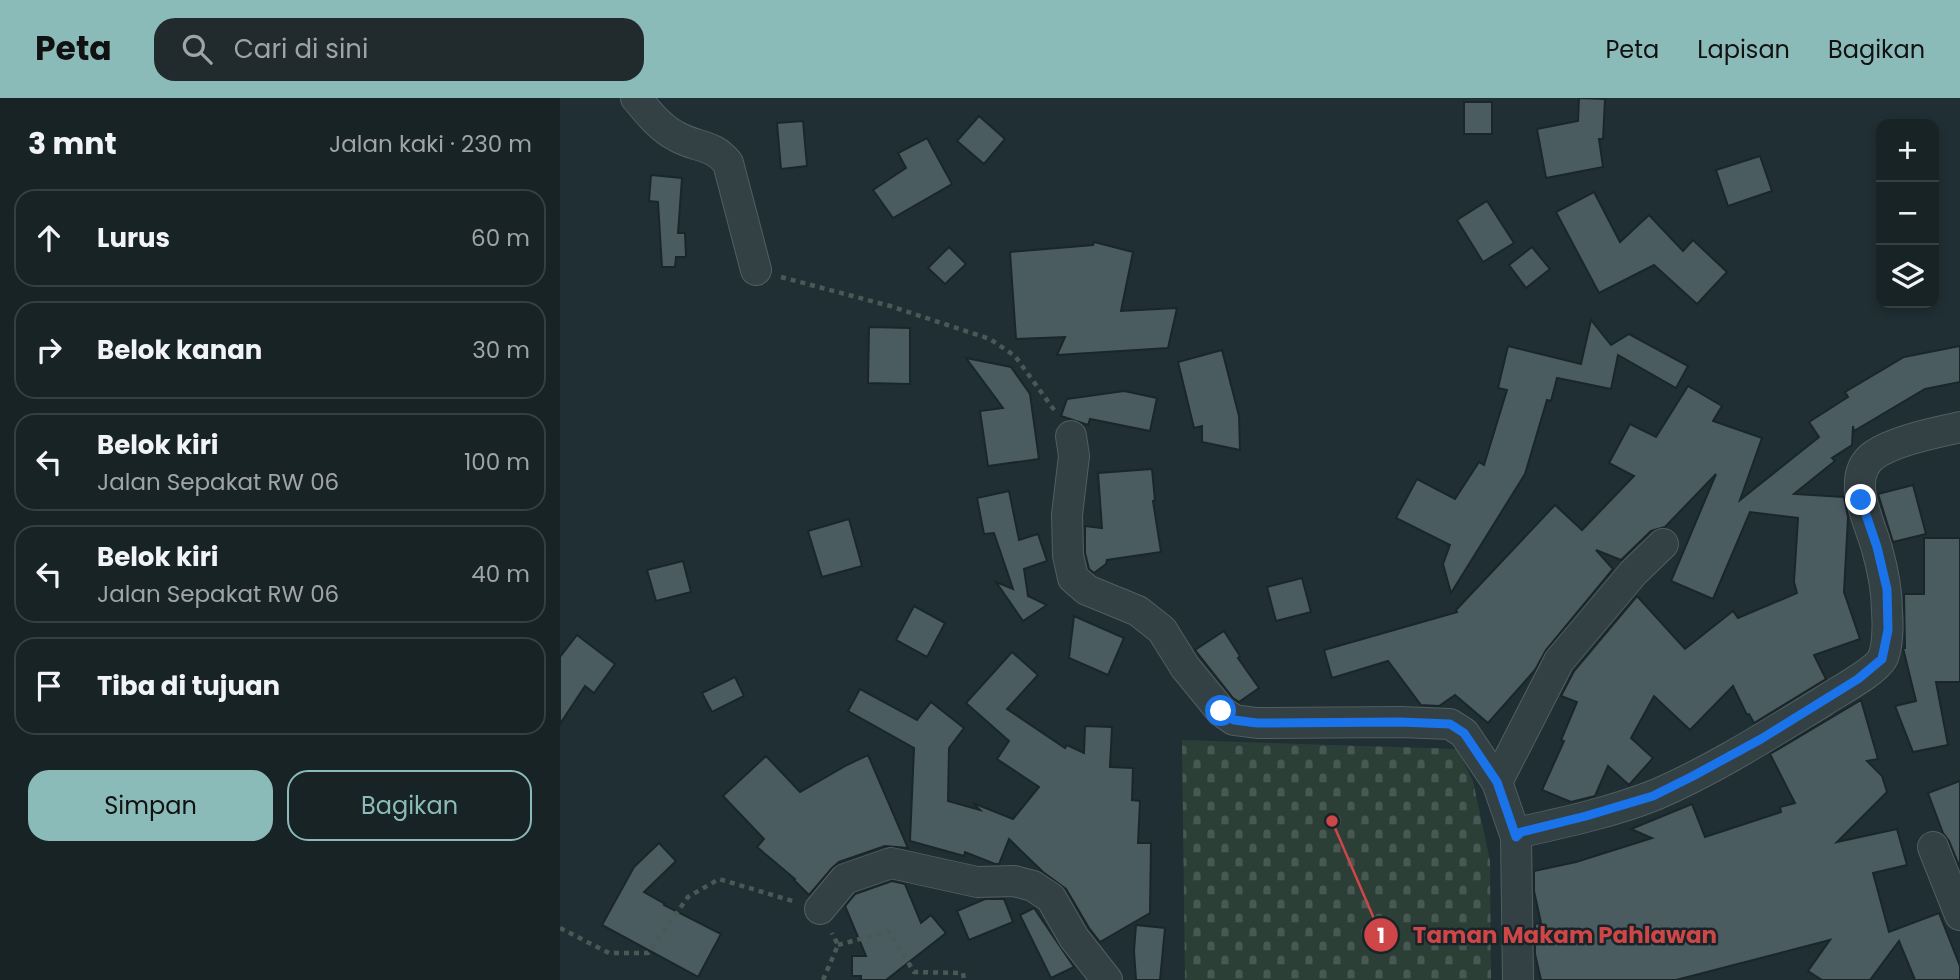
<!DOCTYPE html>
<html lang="id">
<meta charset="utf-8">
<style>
body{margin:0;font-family:Poppins,sans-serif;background:#212b2e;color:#f1f3f6}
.controls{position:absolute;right:21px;top:21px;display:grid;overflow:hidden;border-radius:14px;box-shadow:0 4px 10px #0003}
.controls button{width:63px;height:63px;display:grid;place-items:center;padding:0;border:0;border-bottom:2px solid #364043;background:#182326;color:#f1f3f6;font:35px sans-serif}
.stop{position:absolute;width:21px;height:21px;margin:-16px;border:5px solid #1a73e8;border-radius:50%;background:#fff}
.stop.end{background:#1a73e8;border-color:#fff;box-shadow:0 2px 7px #0008}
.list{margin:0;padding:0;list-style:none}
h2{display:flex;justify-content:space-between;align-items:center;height:91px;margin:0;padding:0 28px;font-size:30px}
h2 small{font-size:23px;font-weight:400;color:#9fa4a7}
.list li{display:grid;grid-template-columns:46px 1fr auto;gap:21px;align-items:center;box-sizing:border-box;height:98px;margin:0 14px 14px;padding:0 14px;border:2px solid #364043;border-radius:21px}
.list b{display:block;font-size:26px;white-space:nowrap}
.list p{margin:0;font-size:23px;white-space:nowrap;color:#9fa4a7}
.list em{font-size:23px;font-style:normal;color:#9fa4a7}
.actions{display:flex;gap:14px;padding:21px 28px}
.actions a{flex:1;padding:16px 0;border:2px solid #8bbbb9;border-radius:21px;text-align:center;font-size:24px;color:#8bbbb9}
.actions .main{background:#8bbbb9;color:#111}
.icon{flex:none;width:38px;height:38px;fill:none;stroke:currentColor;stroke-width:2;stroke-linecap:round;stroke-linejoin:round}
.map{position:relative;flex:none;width:1400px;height:882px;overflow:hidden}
header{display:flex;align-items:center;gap:42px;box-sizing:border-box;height:98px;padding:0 35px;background:#8bbbb9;color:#111}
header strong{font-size:33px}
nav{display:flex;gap:38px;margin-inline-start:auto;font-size:24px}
.search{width:490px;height:63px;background:#212b2e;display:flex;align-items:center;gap:18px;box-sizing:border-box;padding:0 24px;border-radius:21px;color:#9fa4a7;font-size:26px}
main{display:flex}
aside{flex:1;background:#182326}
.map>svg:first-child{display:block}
.cemetery{fill:url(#cemetery-stones)}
.building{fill:#4b5c61;stroke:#1b262a;stroke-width:2}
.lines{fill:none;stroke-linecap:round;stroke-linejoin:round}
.street-casing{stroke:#515e62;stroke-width:32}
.path{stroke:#485a56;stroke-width:4.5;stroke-dasharray:5 5;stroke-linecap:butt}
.street{stroke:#334044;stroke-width:30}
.route{stroke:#1a73e8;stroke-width:9}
.leader{fill:none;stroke:#ce4647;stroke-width:2.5}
.callout-dot{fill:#ce4647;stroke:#192428;stroke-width:2.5}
.mark-label{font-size:21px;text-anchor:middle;font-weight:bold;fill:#fff}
.callout-label{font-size:23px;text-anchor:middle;font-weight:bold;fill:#ce4647;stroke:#192428;stroke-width:5;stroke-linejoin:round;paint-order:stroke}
</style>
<header>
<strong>Peta</strong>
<div class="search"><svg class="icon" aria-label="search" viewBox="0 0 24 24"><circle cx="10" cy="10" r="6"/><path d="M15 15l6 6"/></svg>Cari di sini</div>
<nav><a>Peta</a><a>Lapisan</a><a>Bagikan</a></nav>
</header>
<main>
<aside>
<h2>3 mnt<small>Jalan kaki · 230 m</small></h2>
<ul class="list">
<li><svg class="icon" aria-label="ahead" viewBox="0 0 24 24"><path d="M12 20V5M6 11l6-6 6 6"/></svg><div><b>Lurus</b></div><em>60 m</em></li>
<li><svg class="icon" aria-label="right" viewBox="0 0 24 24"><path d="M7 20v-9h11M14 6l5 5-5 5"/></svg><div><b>Belok kanan</b></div><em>30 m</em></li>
<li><svg class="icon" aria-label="left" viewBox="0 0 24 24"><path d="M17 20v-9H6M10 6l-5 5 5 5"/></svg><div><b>Belok kiri</b><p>Jalan Sepakat RW 06</p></div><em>100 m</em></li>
<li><svg class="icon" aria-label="left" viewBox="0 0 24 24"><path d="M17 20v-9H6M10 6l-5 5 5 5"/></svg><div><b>Belok kiri</b><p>Jalan Sepakat RW 06</p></div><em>40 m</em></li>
<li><svg class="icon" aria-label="arrive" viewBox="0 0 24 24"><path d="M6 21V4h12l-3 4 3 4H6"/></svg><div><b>Tiba di tujuan</b></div></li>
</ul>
<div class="actions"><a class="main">Simpan</a><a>Bagikan</a></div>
</aside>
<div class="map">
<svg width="1400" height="882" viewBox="0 0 1400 882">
<defs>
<pattern id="cemetery-stones" width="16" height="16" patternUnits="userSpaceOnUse" patternTransform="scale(1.75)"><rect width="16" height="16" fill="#2b3f37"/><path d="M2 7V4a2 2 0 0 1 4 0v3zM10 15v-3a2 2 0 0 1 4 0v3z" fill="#475952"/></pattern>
</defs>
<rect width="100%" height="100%" fill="#202f33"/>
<polygon class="cemetery" points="622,642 897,651 913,683 930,763 931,882 625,882"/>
<g class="building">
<polygon points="1019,0 1045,1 1043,41 1039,41 1043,69 986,80 977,31 1018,23"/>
<rect x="904" y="4" width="28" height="32"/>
<polygon points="419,18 445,41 424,66 397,43"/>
<polygon points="243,23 247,68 221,71 217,25"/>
<polygon points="367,40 392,86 333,120 313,92 346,70 338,55"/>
<polygon points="1200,58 1212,93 1168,108 1156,72"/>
<polygon points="91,77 122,80 118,135 125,135 126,159 116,159 115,169 102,169 98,104 89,103"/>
<polygon points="1034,94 1060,144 1089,117 1123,153 1133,142 1167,174 1137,206 1094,167 1039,195 996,114"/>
<polygon points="927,103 954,145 923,164 897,122"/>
<polygon points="534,144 573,154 561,213 617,210 608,250 497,257 505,239 456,241 450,154 533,147"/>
<polygon points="389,149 406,166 385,186 368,170"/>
<polygon points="972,149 990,171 966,190 949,167"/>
<polygon points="1031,222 1051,247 1069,236 1128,268 1116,290 1058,257 1051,291 997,280 991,303 987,302 965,376 891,495 883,466 890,447 836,420 857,381 895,401 919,364 924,367 947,292 938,290 948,248 1021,266"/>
<polygon points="309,229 350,230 350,286 308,285"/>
<polygon points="1400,248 1400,284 1365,291 1294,333 1293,328 1292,347 1272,360 1275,363 1234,396 1284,399 1288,419 1284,494 1300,541 1254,557 1266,581 1194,625 1189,616 1187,617 1173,588 1130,632 1094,598 1071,640 1093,660 1069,687 1048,668 1035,698 1011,704 982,692 1004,643 1001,642 1017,604 1001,598 1014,573 1077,498 1125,551 1173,513 1178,520 1237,495 1234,484 1238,420 1190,414 1153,501 1111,483 1156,376 1105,429 1091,433 1061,462 1036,452 1053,471 986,552 975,572 928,625 895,597 879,608 861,607 828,563 772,580 764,552 897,514 896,512 995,407 1022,432 1074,378 1049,365 1070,326 1096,339 1128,288 1162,308 1153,323 1202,340 1180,402 1259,339 1249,324 1288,299 1285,294 1344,259"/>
<polygon points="662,252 679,318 680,352 642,344 642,328 634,330 618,264"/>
<polygon points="406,260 451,269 470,296 479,361 428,368 420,313 443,310"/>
<polygon points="564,293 597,300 590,333 530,321 528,327 501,318 507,301"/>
<polygon points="592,371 595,403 593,403 601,454 547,462 546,466 534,475 529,471 525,455 525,428 542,430 538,375"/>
<polygon points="1353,387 1366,436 1333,444 1318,396"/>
<polygon points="449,393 459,442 478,436 487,463 464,471 468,498 487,507 463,523 436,484 453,491 434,435 424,436 417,400"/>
<polygon points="289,421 302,468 262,479 248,433"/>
<polygon points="1364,440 1400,440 1400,584 1376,584 1388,647 1353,654 1335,608 1356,603 1343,550 1345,550 1344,496 1364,496"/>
<polygon points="123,463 131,494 96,503 87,472"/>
<polygon points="742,480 751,514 716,523 707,489"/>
<polygon points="354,508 385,525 367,559 336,542"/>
<polygon points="514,518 564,540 548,577 509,560"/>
<polygon points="664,533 680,558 678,560 699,590 679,604 673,600 635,552"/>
<polygon points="17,537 55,566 34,595 25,588 0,626 0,559"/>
<polygon points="452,554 478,577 447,611 505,650 507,647 524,655 525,628 552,629 550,669 573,670 572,702 580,703 578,745 591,745 590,815 540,844 529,830 506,791 483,774 449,741 439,766 435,766 405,754 404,758 350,743 354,650 288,613 300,591 357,622 371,604 404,630 389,650 388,703 420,712 413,705 453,721 479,689 437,661 449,643 406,605"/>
<polygon points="175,579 184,598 152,614 142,595"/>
<polygon points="1301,602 1318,661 1307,663 1322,678 1327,694 1277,744 1337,731 1347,767 1313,775 1329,834 1379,815 1400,868 1400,882 1355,882 1339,843 1310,882 1262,882 1248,873 1270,842 1116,882 981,882 975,856 975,826 981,825 974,793 974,773 1016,764 1092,740 1071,731 1132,706 1145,739 1221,714 1220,709 1235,705 1210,656"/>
<polygon points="308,657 348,750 325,748 279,764 272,770 249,797 234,782 235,781 197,749 204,741 163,698 206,658 240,694 287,667"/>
<polygon points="1400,683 1400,770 1389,743 1383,735 1368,695"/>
<polygon points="99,745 116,763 84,794 105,806 104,807 161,836 138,879 42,827 74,769"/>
<polygon points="332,783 345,786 361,825 371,817 386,835 326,882 301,882 301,878 292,878 292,858 306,858 285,808 295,796"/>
<polygon points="425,801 444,801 453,824 409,842 397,813"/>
<polygon points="474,810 514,869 491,880 460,817"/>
<polygon points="576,827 605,830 600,882 576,882 574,853"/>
</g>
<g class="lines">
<g class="street-casing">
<g id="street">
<path d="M 76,0 C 87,13 100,30 116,38 C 136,50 152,45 168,65 L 196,172"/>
<polyline points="511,338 514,358 507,417 508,457 513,480 527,492 578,513 602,532 625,569 661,613 674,622 697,625 840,624 890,626 904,635 937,684 956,739"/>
<polyline points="937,684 999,563 1073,475 1103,446"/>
<polyline points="1373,749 1400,817"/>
<polyline points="260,811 285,781 331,765 417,784 454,783 473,788 491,800 514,840 547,882"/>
<path d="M 958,882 L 956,739 L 961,734 C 1006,724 1052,714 1095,697 C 1153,672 1208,637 1262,604 C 1275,595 1315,574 1322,561 C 1328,551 1328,525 1327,514 C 1327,492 1323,472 1317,451 C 1310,424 1284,379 1314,357 C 1336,342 1375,335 1400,329"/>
</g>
</g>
<g class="path">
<polyline points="221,179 330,208 430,241 455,258 497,316"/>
<polyline points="0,830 49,855 88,855 128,799 159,781 236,804"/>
<polyline points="278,847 329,833 354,874 403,875 404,882"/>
<polyline points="263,882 278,847 272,835"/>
</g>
<use href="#street" class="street"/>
</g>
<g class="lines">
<polyline class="route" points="661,613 674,622 697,625 839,624 890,626 904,635 937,684 956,739 961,734 1026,718 1093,698 1133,678 1201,641 1298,581 1322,561 1328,532 1327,491 1317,449 1301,402"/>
</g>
<path class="leader" d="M772 723L821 837"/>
<g class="callout-dot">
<circle cx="772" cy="723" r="7"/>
<circle cx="821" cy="837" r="18"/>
</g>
<g class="mark-label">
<text x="821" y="845">1</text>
</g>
<g class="callout-label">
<text x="1005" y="845">Taman Makam Pahlawan</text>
</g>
</svg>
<div class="controls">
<button>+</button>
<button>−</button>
<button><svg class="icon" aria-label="layers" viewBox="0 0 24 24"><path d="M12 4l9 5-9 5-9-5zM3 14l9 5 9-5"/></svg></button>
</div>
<div class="stop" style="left:661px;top:613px"></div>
<div class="stop end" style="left:1301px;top:402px"></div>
</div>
</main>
